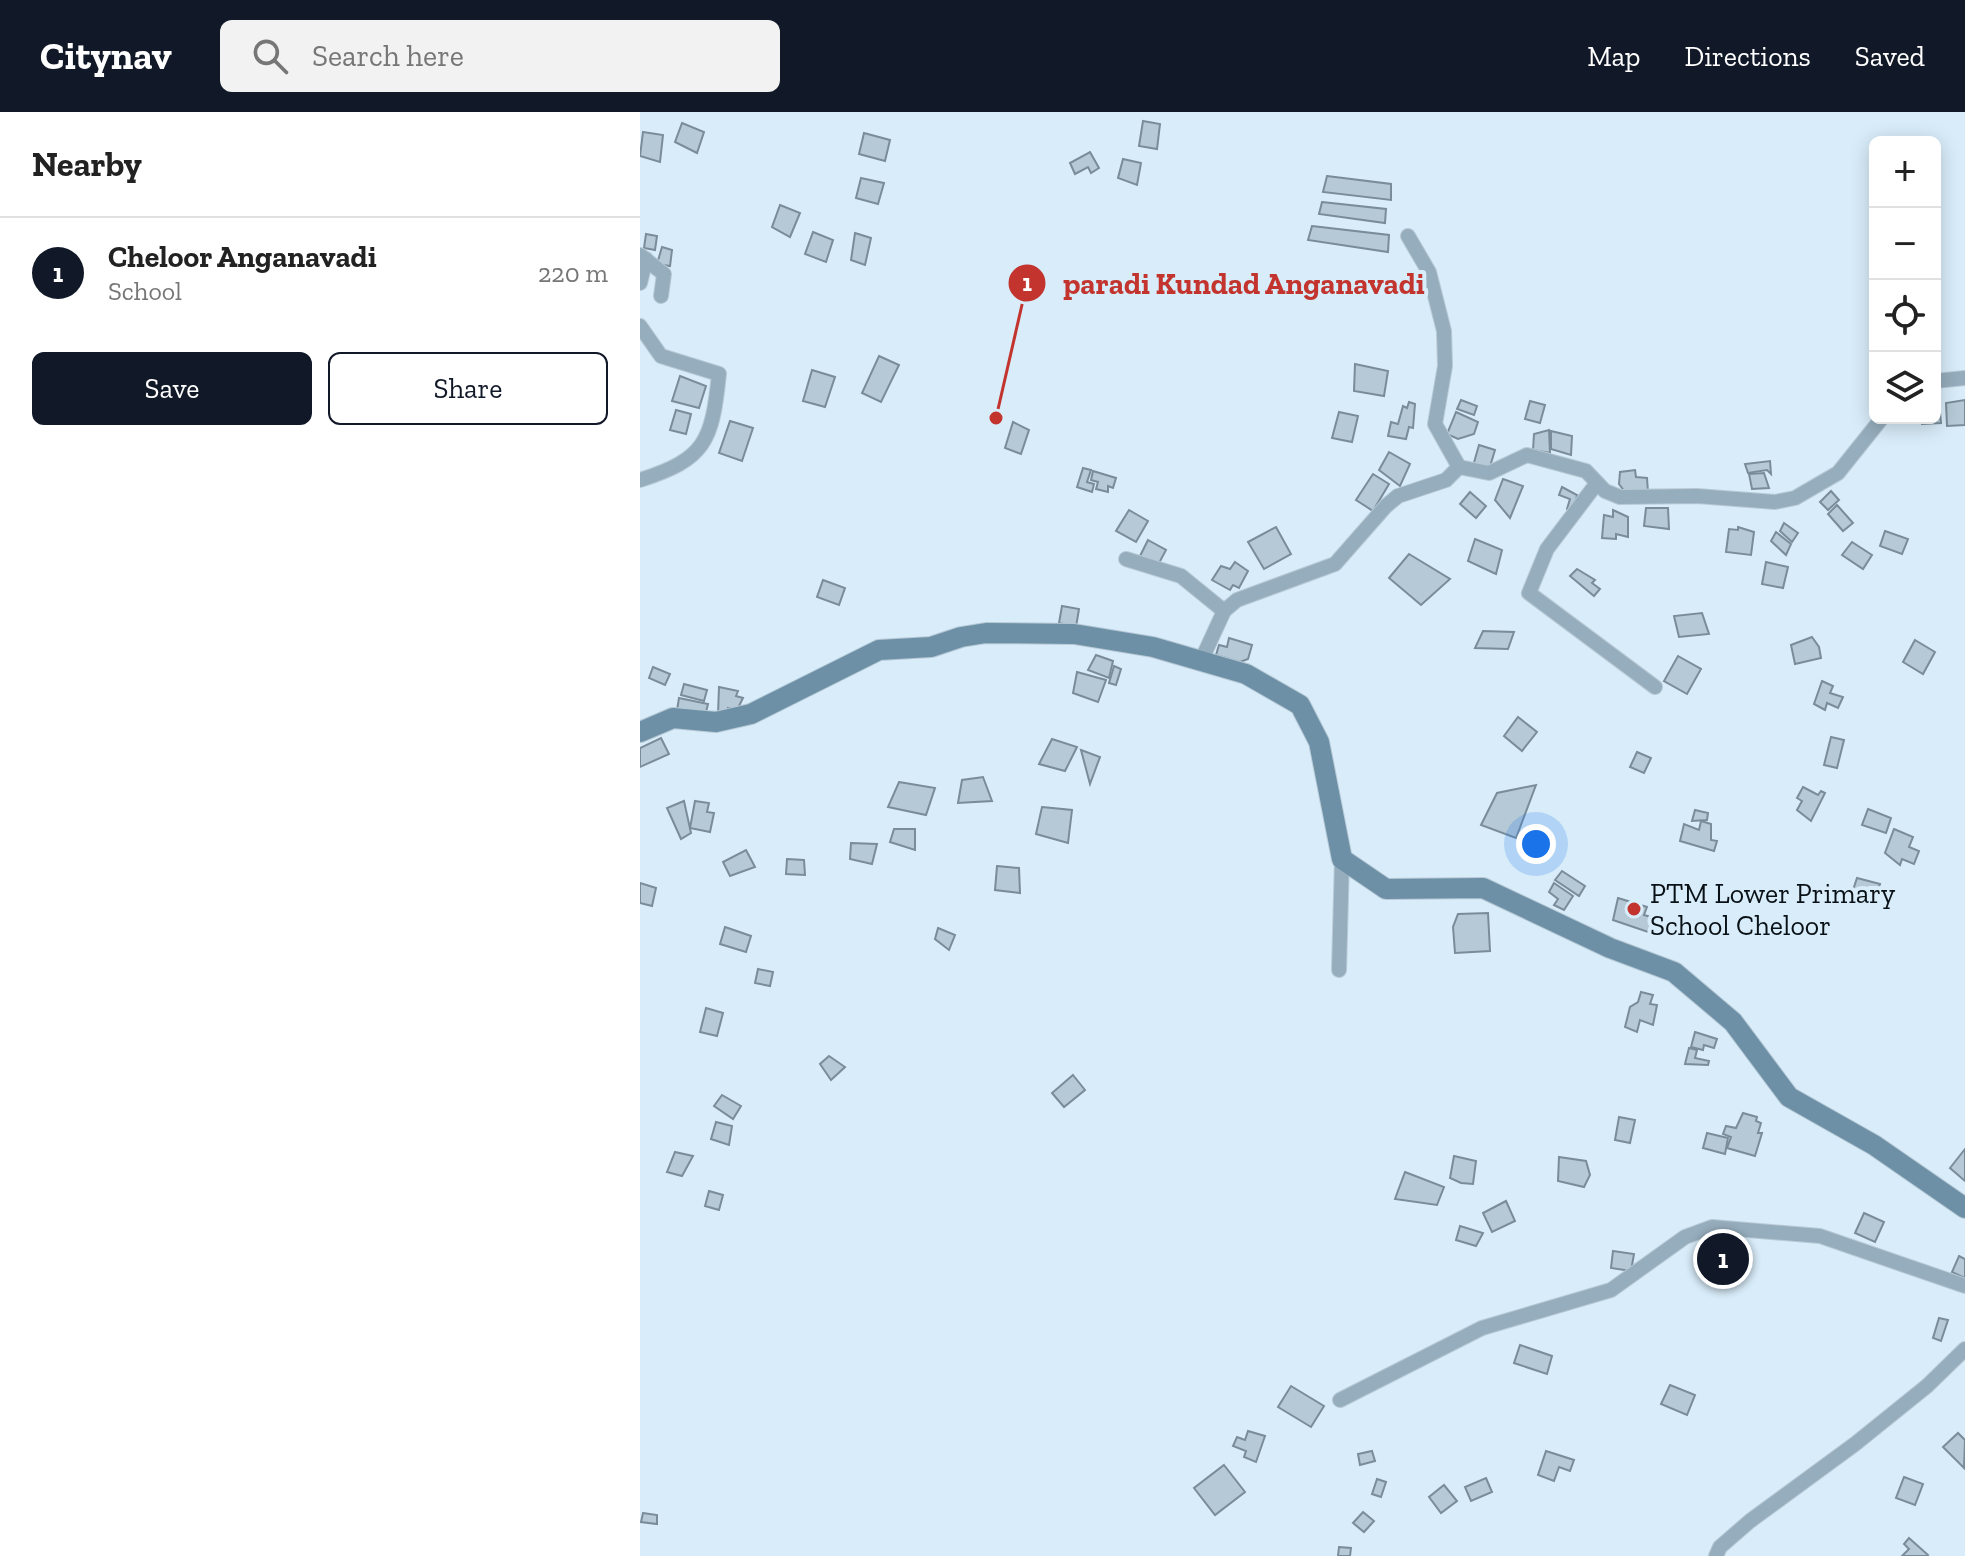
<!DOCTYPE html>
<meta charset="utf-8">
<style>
body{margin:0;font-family:"Zilla Slab",serif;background:#f2f2f2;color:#222}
.controls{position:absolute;right:24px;top:24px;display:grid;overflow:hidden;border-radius:12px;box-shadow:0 4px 20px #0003}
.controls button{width:72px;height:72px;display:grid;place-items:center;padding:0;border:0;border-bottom:2px solid #e0e0e0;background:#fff;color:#222;font:40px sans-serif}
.you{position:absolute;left:896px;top:732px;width:28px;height:28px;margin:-20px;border:6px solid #fff;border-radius:50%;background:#1a73e8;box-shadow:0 0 0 12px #1a73e833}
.badge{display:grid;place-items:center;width:52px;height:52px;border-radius:50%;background:#111827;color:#fff;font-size:26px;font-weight:700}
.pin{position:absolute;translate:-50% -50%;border:4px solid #fff;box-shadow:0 2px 8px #0006}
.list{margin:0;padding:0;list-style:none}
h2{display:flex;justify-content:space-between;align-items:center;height:104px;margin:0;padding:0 32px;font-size:34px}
h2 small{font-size:26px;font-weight:400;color:#767676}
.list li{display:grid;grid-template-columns:52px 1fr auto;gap:24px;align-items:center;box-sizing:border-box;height:112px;padding:0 32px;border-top:2px solid #e0e0e0}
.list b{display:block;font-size:30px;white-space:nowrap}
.list p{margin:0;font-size:26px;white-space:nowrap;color:#767676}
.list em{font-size:26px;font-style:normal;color:#767676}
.actions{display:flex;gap:16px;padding:24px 32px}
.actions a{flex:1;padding:18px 0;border:2px solid #111827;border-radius:12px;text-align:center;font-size:28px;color:#111827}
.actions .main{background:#111827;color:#fff}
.icon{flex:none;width:44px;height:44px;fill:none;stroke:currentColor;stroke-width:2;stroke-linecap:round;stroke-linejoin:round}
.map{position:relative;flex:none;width:1325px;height:1444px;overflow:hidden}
header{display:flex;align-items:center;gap:48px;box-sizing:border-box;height:112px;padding:0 40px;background:#111827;color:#fff}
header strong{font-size:38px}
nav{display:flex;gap:44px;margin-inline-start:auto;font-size:28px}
.search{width:560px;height:72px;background:#f2f2f2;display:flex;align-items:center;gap:20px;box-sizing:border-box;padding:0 28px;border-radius:12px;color:#767676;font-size:30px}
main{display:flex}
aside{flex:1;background:#fff}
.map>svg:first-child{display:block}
.building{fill:#b5c9d6;stroke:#7a8c99;stroke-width:2}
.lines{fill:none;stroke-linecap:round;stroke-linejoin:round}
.minor-casing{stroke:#b7c9d5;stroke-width:16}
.secondary-casing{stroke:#b7c9d5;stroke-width:22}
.minor{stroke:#96adbd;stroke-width:14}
.secondary{stroke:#6d90a7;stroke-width:20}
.poi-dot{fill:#c2342d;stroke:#d8ecf9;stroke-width:3}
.labels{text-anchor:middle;stroke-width:8;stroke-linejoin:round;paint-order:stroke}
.poi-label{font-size:28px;fill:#0a1116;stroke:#d8ecf9;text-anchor:start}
.leader{fill:none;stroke:#c2342d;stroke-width:3}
.callout-dot{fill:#c2342d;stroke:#d8ecf9;stroke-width:3}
.mark-label{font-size:24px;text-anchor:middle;font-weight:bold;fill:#fff}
.callout-label{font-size:30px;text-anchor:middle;font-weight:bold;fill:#c2342d;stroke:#d8ecf9;stroke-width:8;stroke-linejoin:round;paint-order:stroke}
</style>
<header>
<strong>Citynav</strong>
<div class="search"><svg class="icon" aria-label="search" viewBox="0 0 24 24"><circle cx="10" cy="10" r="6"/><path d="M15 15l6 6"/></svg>Search here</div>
<nav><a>Map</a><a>Directions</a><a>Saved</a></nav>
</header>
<main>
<aside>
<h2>Nearby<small></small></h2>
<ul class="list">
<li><span class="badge">1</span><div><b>Cheloor Anganavadi</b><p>School</p></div><em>220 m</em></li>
</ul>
<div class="actions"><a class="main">Save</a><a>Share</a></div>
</aside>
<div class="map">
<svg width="1325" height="1444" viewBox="0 0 1325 1444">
<rect width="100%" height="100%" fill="#d8ecf9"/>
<g class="building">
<polygon points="503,9 520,12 517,37 499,34"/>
<polygon points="42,11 64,20 57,41 35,30"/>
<polygon points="3,20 23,23 20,50 0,44"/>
<polygon points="224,21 250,28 245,49 219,42"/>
<polygon points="450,40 459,56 451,61 448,55 435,62 430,51"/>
<polygon points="483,47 501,51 497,73 478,66"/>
<polygon points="687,64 751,72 751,88 683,80"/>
<polygon points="221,66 244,71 238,92 216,86"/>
<polygon points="682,90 746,97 745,111 679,102"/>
<polygon points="140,93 160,101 150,125 132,115"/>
<polygon points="672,114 749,123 748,140 668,128"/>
<polygon points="173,120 193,128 186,150 165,142"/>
<polygon points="215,121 231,126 225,153 211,148"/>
<polygon points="6,122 17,124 15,138 4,136"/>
<polygon points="22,135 32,138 30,154 17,152"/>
<polygon points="239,244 259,253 241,290 222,281"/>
<polygon points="715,252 748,259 744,284 714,279"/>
<polygon points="172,258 195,265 185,295 163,289"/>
<polygon points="40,264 66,274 59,296 32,289"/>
<polygon points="821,288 837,294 834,303 817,297"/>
<polygon points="1325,288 1325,313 1307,314 1306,291"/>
<polygon points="890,289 905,293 900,311 885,307"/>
<polygon points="1295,289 1299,289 1301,311 1282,312 1281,306 1295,306"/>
<polygon points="769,290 775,292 773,316 769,315 766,327 748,324 751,310 758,312 763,294 767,296"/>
<polygon points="36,298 51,302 46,322 30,318"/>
<polygon points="699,300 718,304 712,330 692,326"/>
<polygon points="816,300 838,310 834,322 818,327 807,322"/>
<polygon points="90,309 113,316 102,349 79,341"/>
<polygon points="373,310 389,318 381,342 365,336"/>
<polygon points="909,318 910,341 893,338 894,322"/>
<polygon points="911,319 932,324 931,343 911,337"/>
<polygon points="839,333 855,338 849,358 833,354"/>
<polygon points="749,340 770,352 760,374 739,358"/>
<polygon points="1130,349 1131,362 1127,358 1108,361 1105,352"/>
<polygon points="443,356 451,358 447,370 454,372 452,380 437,375"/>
<polygon points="995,358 996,365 1007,366 1008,380 985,380 979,372 980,360"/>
<polygon points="453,359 476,366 473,376 468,374 468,380 456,377 458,370 451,368"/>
<polygon points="1124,361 1129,376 1112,377 1109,362"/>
<polygon points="733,362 749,372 733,399 716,388"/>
<polygon points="863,367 883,374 870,406 855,388"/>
<polygon points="922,375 937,383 934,400 927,397 930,387 919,383"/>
<polygon points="1191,379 1199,388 1188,398 1180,390"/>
<polygon points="830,380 846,394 836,406 820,392"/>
<polygon points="1197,393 1213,411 1203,419 1188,402"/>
<polygon points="1006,396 1028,396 1029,417 1004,414"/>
<polygon points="489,398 508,409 496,430 476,419"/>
<polygon points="973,398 988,405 988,425 976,422 976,427 962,426 964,403 973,405"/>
<polygon points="1144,411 1158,421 1152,430 1140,419"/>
<polygon points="636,415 651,442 624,457 608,430"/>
<polygon points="1098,415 1114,420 1111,443 1086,440 1089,417 1098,418"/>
<polygon points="1245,419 1268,427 1262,442 1240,434"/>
<polygon points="1136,420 1151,432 1146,443 1131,429"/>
<polygon points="835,427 862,438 856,462 828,449"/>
<polygon points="508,428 526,438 518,453 500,444"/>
<polygon points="1212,430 1232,443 1223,457 1202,443"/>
<polygon points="769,442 810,467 781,493 749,466"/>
<polygon points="595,450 608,459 599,476 593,473 590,478 572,468 581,454 590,457"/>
<polygon points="1126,450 1148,455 1143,476 1122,472"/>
<polygon points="937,457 955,468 952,471 960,477 954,484 930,464"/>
<polygon points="183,468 205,476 199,493 177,485"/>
<polygon points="422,494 439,497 436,515 419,511"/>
<polygon points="1062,501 1069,522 1039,525 1034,504"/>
<polygon points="843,519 874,520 868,537 835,536"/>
<polygon points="1172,525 1179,535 1181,546 1155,552 1151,533"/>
<polygon points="589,526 612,533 608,547 600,550 576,543 579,533 587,535"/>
<polygon points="1275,528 1295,540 1283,562 1263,550"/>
<polygon points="456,543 473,549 469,566 448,558"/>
<polygon points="1038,544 1061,557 1047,582 1024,569"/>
<polygon points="474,554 481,557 476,573 469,571"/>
<polygon points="13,555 30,562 25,573 9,566"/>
<polygon points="437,560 466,568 458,590 433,581"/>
<polygon points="1182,569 1193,574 1190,581 1203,585 1198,596 1187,591 1185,598 1174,592"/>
<polygon points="44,572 67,578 64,589 41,583"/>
<polygon points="79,575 98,579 96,584 103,586 97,598 88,596 87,604 78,602"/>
<polygon points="39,586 68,592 65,604 37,598"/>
<polygon points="878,605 897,620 882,639 864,624"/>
<polygon points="1191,625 1204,628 1197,656 1184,653"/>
<polygon points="21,626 29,642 0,655 0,636"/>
<polygon points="412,627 437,635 425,659 399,652"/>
<polygon points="441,638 460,645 450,672"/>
<polygon points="997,640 1011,646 1004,661 990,655"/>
<polygon points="343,665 352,689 318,691 322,668"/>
<polygon points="259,670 295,676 286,703 248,695"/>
<polygon points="896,673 876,726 841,713 857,681"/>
<polygon points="1163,675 1178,683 1181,679 1185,681 1171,709 1157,698 1162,689 1157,686"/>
<polygon points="44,689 51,721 41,727 27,696"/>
<polygon points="55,689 69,691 67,700 74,701 70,720 50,716"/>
<polygon points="402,695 432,698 428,731 396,722"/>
<polygon points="1228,697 1251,706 1246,721 1222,713"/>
<polygon points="1055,698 1068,701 1067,708 1052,709"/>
<polygon points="1061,709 1071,712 1071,728 1077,729 1074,739 1040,729 1044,712 1059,718"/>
<polygon points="254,717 275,717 275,738 250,730"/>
<polygon points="1254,717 1273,725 1269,735 1279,739 1274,752 1262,747 1260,753 1245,741"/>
<polygon points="211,731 237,732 232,752 210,747"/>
<polygon points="106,738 115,755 90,764 83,750"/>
<polygon points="147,747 164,748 165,763 146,762"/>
<polygon points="357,754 379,756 380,781 355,778"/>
<polygon points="922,759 945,774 939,784 915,768"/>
<polygon points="1217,766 1240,772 1233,794 1210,787"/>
<polygon points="0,771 16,776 12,794 0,791"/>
<polygon points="914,771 933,784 924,798 914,793 918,787 909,780"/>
<polygon points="978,786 1007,795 1004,803 1015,806 1011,821 973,808"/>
<polygon points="848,801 850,839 815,841 813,815 818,802"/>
<polygon points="85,815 111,824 106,840 80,832"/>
<polygon points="298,816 315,823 309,838 295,827"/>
<polygon points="118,857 133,860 130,874 115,871"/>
<polygon points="1001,880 1013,883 1010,892 1017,893 1013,913 1000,908 997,920 985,915 990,895 998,890"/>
<polygon points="66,896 83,901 77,924 60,920"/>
<polygon points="1055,920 1077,927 1074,936 1064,933 1063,938 1051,935"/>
<polygon points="1049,936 1057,938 1055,946 1069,949 1068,953 1045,952"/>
<polygon points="189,944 205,955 191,968 180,952"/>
<polygon points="433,963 445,978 424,995 412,981"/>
<polygon points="82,983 101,994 93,1007 74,994"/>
<polygon points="1103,1001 1117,1005 1116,1009 1121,1011 1118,1021 1122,1021 1115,1044 1087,1036 1091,1025 1083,1022 1086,1014 1096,1016"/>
<polygon points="979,1005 995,1008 990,1031 975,1028"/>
<polygon points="76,1010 92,1014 89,1033 71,1027"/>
<polygon points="1067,1021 1088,1026 1085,1042 1063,1036"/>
<polygon points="1325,1037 1325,1069 1310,1056"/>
<polygon points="35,1040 53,1044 42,1064 27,1060"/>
<polygon points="814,1044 836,1049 833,1072 821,1071 810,1066"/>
<polygon points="919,1045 946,1049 950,1063 944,1075 918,1069"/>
<polygon points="765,1060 804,1075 797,1093 755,1087"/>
<polygon points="69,1079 83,1083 79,1098 65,1094"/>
<polygon points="866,1089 875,1109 852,1120 843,1101"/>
<polygon points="1224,1101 1244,1110 1235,1130 1215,1121"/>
<polygon points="820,1114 843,1121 836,1134 816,1128"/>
<polygon points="973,1139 994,1142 991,1159 971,1156"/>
<polygon points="1319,1144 1325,1147 1325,1166 1312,1160"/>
<polygon points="1299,1206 1308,1208 1301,1229 1293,1226"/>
<polygon points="880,1233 912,1244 907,1262 874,1251"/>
<polygon points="1030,1273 1055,1283 1047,1303 1021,1292"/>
<polygon points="651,1274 684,1294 671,1315 638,1295"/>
<polygon points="608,1319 625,1324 616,1350 604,1345 606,1339 593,1334 597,1325 605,1328"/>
<polygon points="1318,1321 1325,1328 1324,1356 1303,1335"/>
<polygon points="732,1339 735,1349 720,1353 718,1342"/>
<polygon points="906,1339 934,1348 930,1359 919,1355 914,1369 898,1363"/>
<polygon points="584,1353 605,1380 575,1403 554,1376"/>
<polygon points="1264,1365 1283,1372 1275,1393 1256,1386"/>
<polygon points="846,1366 852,1380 831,1389 825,1375"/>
<polygon points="737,1367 746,1370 741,1385 732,1382"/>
<polygon points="804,1373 817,1389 801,1401 789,1385"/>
<polygon points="723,1400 734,1409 724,1420 713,1411"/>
<polygon points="3,1401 17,1403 17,1412 1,1410"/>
<polygon points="1269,1426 1288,1443 1287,1444 1262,1444 1269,1437 1264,1432"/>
<polygon points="699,1435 711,1436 710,1444 698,1444"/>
</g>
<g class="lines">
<g class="minor-casing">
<g id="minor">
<polyline points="768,124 789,160 804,219 805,254 795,312 819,355"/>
<polyline points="0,143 24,162 21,184"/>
<polyline points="0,171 6,147"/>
<path d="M 0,214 L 21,244 L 79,262 C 72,329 66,347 0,368"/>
<polyline points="1295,269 1325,266"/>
<polyline points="957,371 907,437 889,481 1015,575"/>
<polyline points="486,447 541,464 584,499"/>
<polyline points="561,549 584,499 597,488 695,452 746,394 758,384 806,368 819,355 849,361 887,343 946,359 965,379 980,385 1057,384 1135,390 1155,386 1198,361 1242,306"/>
<polyline points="699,858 702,747"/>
<polyline points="700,1288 842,1216 971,1178 1045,1125 1072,1115 1180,1124 1325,1174"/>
<polyline points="1076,1444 1080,1435 1110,1409 1215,1332 1287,1274 1325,1237"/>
</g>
</g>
<g class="secondary-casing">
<polyline id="secondary" points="0,620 33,606 76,610 111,602 239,538 291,535 321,525 346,521 434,522 513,535 606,562 660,593 679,630 702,747 746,777 843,776 970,836 1034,860 1093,910 1149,985 1234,1033 1325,1096"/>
</g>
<use href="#minor" class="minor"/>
<use href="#secondary" class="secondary"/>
</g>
<circle class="poi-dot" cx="994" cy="797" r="8"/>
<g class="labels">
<g class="poi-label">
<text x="1010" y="791">PTM Lower Primary<tspan x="1010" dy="32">School Cheloor</tspan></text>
</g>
</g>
<path class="leader" d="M356 306L387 171"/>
<g class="callout-dot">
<circle cx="356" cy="306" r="8"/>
<circle cx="387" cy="171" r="20"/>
</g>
<g class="mark-label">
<text x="387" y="179">1</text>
</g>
<g class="callout-label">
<text x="604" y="182">paradi Kundad Anganavadi</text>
</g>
</svg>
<div class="controls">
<button>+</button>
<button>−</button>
<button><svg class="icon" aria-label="locate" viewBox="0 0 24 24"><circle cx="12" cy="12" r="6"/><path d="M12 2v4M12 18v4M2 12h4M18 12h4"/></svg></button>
<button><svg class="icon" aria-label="layers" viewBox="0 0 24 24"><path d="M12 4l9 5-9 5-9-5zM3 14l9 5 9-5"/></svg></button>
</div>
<div class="you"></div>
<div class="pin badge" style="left:1083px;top:1147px">1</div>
</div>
</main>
